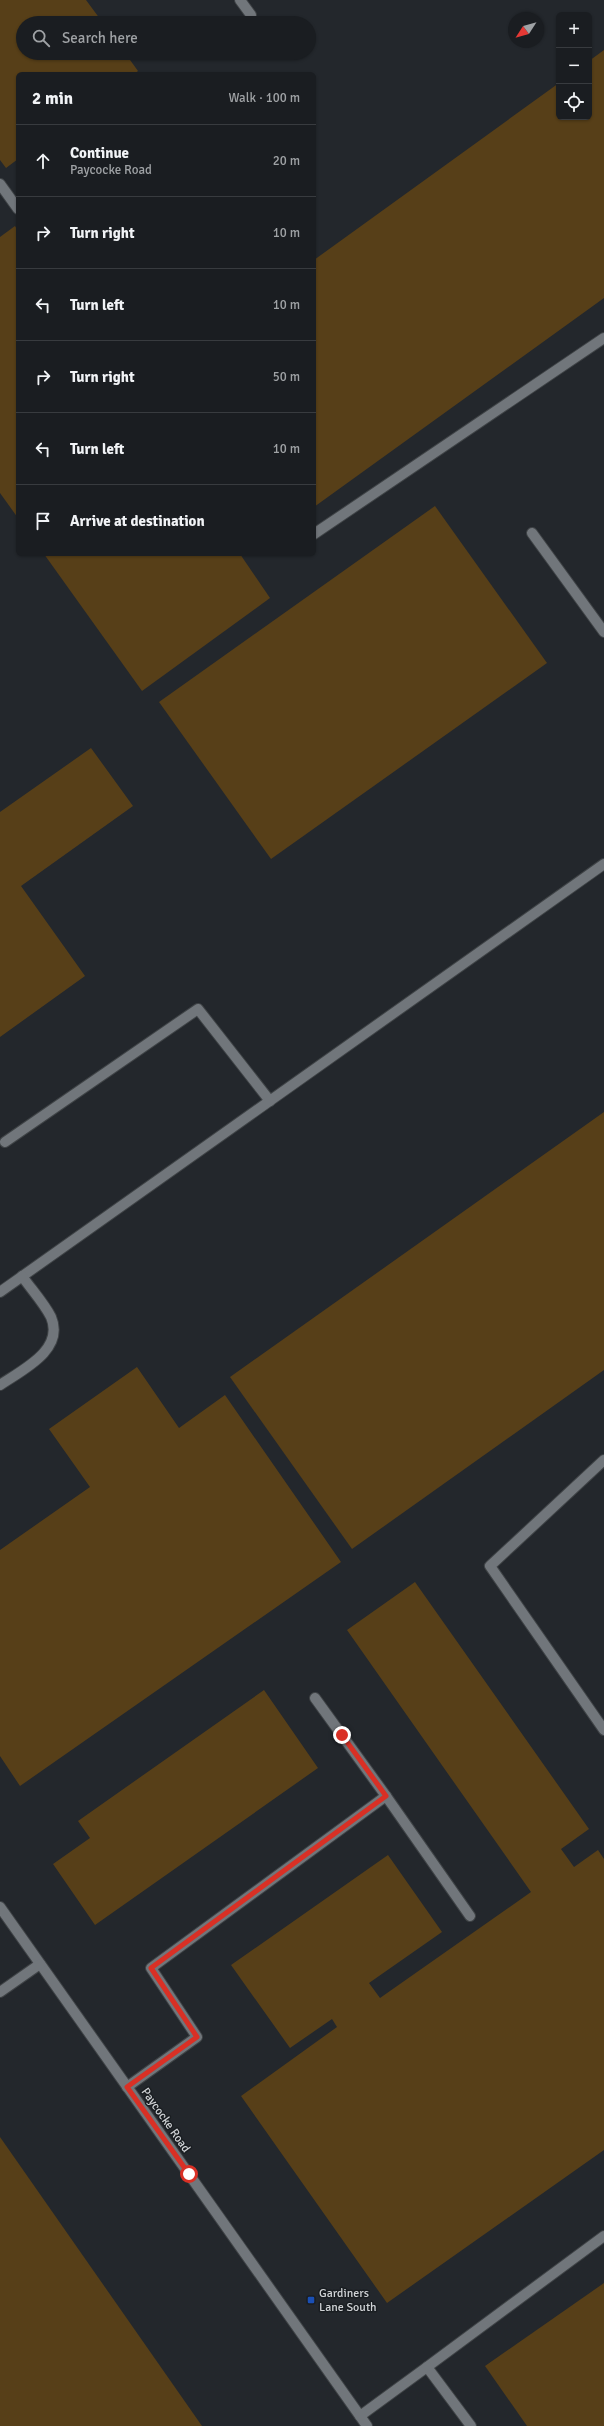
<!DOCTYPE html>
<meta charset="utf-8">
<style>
body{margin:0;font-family:Signika,sans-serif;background:#272a2e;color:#f1f3f6}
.controls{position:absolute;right:12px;top:12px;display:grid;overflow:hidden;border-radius:6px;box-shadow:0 1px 3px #0004}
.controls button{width:36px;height:36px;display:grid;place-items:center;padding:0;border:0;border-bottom:1px solid #383b3f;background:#1a1d21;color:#f1f3f6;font:20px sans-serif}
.compass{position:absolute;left:508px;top:12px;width:36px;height:36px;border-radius:50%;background:#1a1d21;box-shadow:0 1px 3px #0004;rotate:234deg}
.stop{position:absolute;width:12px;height:12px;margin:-9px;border:3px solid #d93025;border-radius:50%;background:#fff}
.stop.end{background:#d93025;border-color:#fff;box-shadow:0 1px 4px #0008}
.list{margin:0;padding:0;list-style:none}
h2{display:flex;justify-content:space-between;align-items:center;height:52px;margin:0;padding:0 16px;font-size:17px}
h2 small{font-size:13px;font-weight:400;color:#9fa2a5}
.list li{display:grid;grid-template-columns:26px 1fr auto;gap:12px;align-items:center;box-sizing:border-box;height:72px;padding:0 16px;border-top:1px solid #383b3f}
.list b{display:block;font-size:15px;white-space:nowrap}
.list p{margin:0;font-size:13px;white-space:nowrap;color:#9fa2a5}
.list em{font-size:13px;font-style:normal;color:#9fa2a5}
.icon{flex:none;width:22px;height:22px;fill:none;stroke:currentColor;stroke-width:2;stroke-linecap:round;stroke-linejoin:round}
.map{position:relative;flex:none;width:604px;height:2426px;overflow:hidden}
.search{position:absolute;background:#1a1d21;box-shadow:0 1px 3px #0004;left:16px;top:16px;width:300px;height:44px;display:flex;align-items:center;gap:10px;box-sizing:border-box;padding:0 14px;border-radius:22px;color:#9fa2a5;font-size:15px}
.panel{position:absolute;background:#1a1d21;box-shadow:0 1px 3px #0004;left:16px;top:72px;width:300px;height:484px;border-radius:6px}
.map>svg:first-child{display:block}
.building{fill:#573f18}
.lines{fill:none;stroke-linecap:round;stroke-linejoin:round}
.minor-casing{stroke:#3f4346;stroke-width:12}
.minor{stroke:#71767b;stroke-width:10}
.route{stroke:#d93025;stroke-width:5}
.transit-dot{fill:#1a4fb4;stroke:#1a1e22;stroke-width:1.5}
.labels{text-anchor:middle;stroke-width:3;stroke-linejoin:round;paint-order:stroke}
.street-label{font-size:12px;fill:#d0d3d6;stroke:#1a1e22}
.poi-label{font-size:12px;fill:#d0d3d6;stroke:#1a1e22;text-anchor:start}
</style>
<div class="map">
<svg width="604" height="2426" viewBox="0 0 604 2426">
<rect width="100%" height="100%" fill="#23272c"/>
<g class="building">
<polygon points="0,0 86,0 103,23 23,23 23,53 125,53 138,71 134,74 18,74 18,159 6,168 0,160"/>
<polygon points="604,50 604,298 314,507 314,260 559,83 559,117 589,117 589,61"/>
<polygon points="15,226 18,231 18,518 0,493 0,237"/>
<polygon points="435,506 547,663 271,859 159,702"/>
<polygon points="44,554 240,554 270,598 142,691"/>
<polygon points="91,748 133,806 21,886 85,976 0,1037 0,812"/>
<polygon points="604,1112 604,1370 352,1549 230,1377"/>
<polygon points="137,1367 179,1428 225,1395 341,1562 20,1786 0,1756 0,1550 90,1487 49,1429"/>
<polygon points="415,1582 589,1829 561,1849 574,1867 598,1850 604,1859 604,2150 387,2303 241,2096 337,2027 332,2019 290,2048 231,1965 388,1855 442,1932 369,1983 380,1998 531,1892 347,1630"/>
<polygon points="264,1690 318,1768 95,1925 53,1864 90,1838 78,1821"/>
<polygon points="0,2137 202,2426 0,2426"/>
<polygon points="604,2283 604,2426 527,2426 485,2366"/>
</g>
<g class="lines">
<g class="minor-casing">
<g id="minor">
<polyline points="240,0 251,15"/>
<polyline points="0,184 18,209"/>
<polyline points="532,533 604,632"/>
<polyline points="314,534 604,338"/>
<polyline points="5,1142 198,1009 270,1101"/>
<polyline points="0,1292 604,864"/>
<path d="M 0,1385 C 22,1370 65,1350 51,1317 C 44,1303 31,1289 22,1276"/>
<polyline points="604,1460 490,1566 604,1730"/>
<polyline points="315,1698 386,1796"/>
<polyline points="0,1907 367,2426"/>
<polyline points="0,1992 40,1964"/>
<polyline points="127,2087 197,2037 151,1968 386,1796 470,1916"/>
<polyline points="427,2367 604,2236"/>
<polyline points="360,2416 427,2367 471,2426"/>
</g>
</g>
<use href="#minor" class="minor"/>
</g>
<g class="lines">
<polyline class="route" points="189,2174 127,2087 197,2037 151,1968 386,1796 342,1735"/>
</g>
<rect class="transit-dot" x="307" y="2296" width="8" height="8" rx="2"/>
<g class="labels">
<g class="street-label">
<text transform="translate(166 2120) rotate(55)" y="4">Paycocke Road</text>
</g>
<g class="poi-label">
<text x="319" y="2297">Gardiners<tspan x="319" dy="14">Lane South</tspan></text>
</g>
</g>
</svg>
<div class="controls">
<button>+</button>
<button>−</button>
<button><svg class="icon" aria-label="locate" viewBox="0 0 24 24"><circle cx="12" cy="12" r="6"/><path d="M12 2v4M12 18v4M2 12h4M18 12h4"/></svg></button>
</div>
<svg class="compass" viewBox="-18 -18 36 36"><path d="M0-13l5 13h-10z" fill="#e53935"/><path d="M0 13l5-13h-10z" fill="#9fa2a5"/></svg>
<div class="stop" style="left:189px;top:2174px"></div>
<div class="stop end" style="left:342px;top:1735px"></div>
<div class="search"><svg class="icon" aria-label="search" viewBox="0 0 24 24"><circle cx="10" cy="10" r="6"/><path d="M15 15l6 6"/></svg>Search here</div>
<section class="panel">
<h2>2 min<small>Walk · 100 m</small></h2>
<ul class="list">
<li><svg class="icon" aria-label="ahead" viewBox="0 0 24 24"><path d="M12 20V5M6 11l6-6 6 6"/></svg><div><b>Continue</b><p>Paycocke Road</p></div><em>20 m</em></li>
<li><svg class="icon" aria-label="right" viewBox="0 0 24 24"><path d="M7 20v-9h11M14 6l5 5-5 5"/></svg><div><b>Turn right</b></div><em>10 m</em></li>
<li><svg class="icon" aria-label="left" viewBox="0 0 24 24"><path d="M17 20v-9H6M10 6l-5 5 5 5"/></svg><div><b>Turn left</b></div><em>10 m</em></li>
<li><svg class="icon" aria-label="right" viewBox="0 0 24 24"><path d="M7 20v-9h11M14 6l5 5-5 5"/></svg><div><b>Turn right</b></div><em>50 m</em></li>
<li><svg class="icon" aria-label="left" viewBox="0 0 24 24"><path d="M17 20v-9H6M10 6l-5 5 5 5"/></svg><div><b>Turn left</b></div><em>10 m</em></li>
<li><svg class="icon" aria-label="arrive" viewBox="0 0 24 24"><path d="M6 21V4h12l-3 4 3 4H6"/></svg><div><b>Arrive at destination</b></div></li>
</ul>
</section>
</div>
